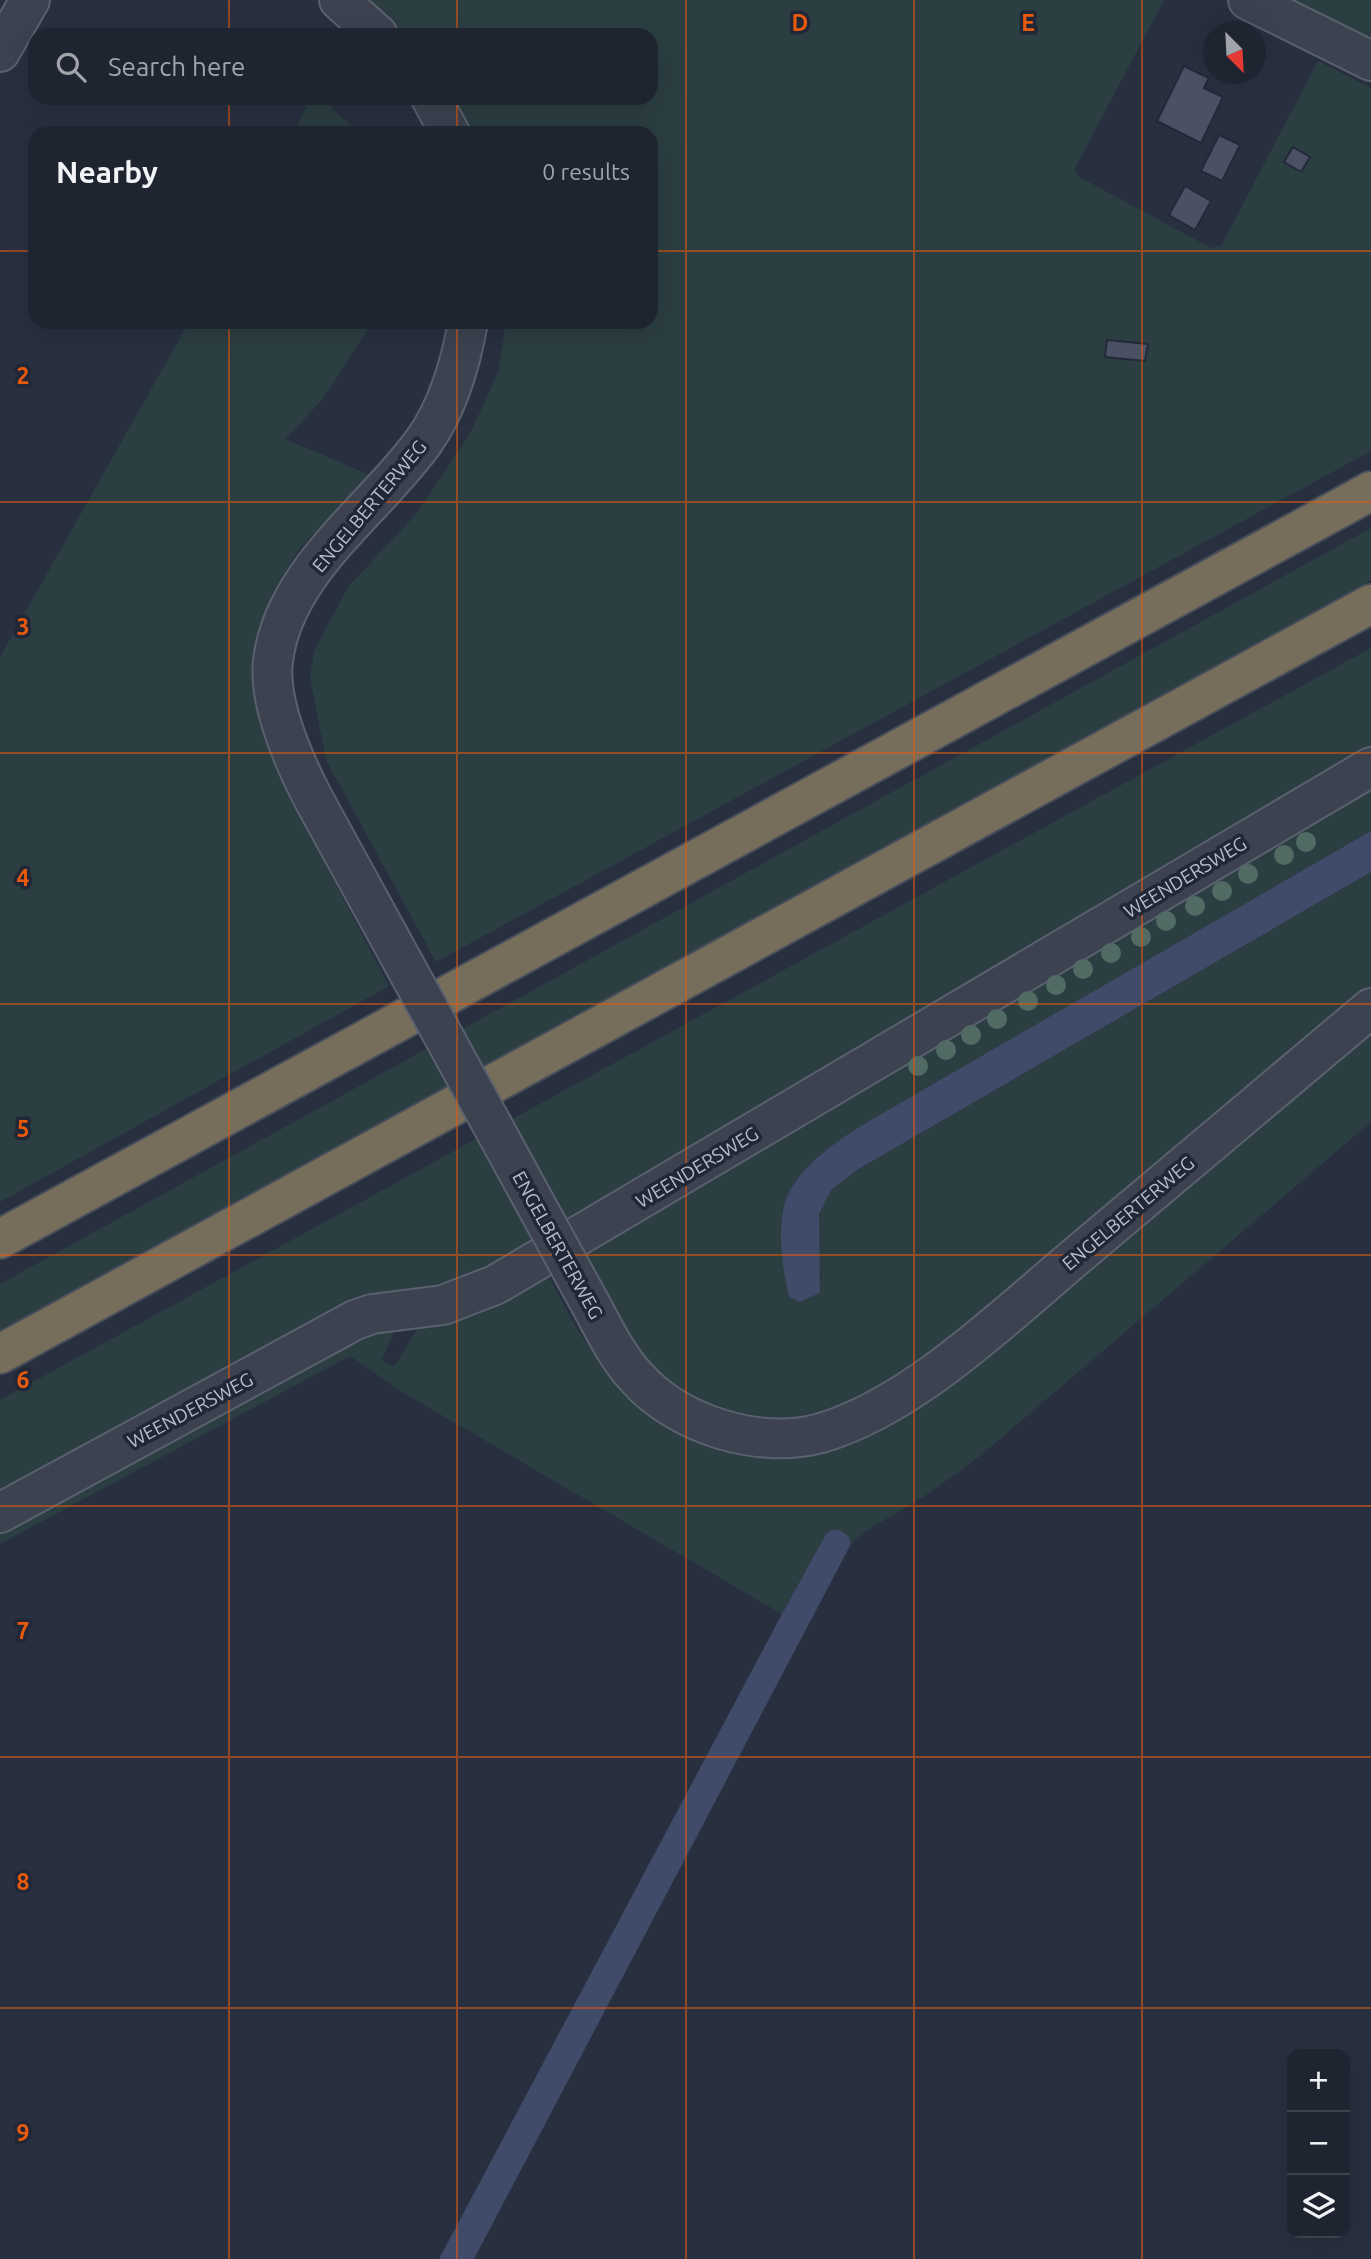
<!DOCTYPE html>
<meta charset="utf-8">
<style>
body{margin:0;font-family:Ubuntu,sans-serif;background:#262c38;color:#f1f3f6}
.controls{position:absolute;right:21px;bottom:21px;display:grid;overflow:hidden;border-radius:14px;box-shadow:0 7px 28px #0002}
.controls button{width:63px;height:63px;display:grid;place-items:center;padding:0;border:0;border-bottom:2px solid #3c414c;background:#1e2430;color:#f1f3f6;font:35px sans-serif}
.compass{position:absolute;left:1203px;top:21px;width:63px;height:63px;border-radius:50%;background:#1e2430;box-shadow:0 7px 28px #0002;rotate:156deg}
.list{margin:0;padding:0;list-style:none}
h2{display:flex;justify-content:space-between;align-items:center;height:91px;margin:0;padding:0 28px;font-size:30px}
h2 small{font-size:23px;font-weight:400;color:#a1a4ab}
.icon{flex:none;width:38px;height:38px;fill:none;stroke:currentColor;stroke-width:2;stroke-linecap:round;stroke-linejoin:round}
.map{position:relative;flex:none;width:1371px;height:2259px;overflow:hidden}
.search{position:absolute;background:#1e2430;box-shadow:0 7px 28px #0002;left:28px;top:28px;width:630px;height:77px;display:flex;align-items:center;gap:18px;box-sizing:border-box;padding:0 24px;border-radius:21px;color:#a1a4ab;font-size:26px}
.panel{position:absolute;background:#1e2430;box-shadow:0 7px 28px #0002;left:28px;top:126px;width:630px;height:203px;border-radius:21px}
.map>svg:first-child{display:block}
.green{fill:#2b3e42}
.water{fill:#3f4b68}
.building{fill:#4a5164;stroke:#232938;stroke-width:2}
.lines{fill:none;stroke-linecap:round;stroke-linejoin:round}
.minor-casing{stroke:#5a606e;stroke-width:42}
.highway-casing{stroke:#474d5b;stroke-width:42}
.minor{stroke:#3c4250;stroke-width:38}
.highway{stroke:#766e5a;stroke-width:38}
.minor-bridge-casing{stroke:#5a606e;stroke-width:42;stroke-linecap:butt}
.minor-bridge{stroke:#3c4250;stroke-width:38}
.tree{fill:#516a63}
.grid{fill:none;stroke:#e8590c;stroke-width:2;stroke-opacity:0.55}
.labels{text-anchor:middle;stroke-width:7;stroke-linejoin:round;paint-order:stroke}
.street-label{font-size:19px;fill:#b9beca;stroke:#212736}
.grid-label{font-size:23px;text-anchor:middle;font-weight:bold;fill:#e8590c;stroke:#212736;stroke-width:7;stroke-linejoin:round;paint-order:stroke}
</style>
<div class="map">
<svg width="1371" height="2259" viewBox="0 0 1371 2259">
<rect width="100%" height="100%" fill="#283040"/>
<g class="green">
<polygon points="360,0 1164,0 1074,170 1081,178 1211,248 1221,246 1318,61 1371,88 1371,451 436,962 326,760 310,678 314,651 348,587 417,513 471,432 498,372 506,322 651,322 651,133 472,133 454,98 651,98 651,35 399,35"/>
<polygon points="1289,0 1371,0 1371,42"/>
<polygon points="311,98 320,98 360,133 293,133"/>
<polygon points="189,322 370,322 367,331 322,400 285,439 370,475 300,548 272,593 257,642 256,704 296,809 389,986 0,1202 0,657"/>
<polygon points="1371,528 1371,581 0,1333 0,1284"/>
<polygon points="1371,648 1371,756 581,1227 0,1502 0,1400"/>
<path d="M 1371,778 L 1371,831 L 851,1133 L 814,1161 L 794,1182 L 822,1284 C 818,1254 811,1218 830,1191 C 836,1183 848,1176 857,1170 L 1371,872 L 1371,986 L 922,1361 C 847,1410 768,1444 683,1392 C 667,1382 650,1371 638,1355 C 618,1329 596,1277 580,1247 Z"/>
<polygon points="1371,1030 1371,1122 980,1456 928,1494 864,1532 851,1544 849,1537 826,1534 782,1614 402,1392 350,1356 0,1544 0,1523 366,1326 395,1330 382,1360 394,1367 419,1326 544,1268 578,1331 616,1380 803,1451"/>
</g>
<g class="water">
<path d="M 1371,831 L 1371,872 L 857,1170 L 831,1190 L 819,1214 L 820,1293 L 799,1302 L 789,1297 C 783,1270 778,1239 783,1211 C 793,1156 877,1118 921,1091 Z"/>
<polygon points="832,1530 840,1530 849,1537 851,1544 474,2259 439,2259 782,1614 826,1534"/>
</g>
<g class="building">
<polygon points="1184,66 1209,78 1204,88 1223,97 1201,143 1157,121"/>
<polygon points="1219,135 1240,145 1222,181 1201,171"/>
<polygon points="1293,147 1310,157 1301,172 1284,162"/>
<polygon points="1185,186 1211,201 1195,230 1169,215"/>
<polygon points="1107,340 1148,344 1145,361 1105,357"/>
</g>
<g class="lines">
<g class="minor-casing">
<g id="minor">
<polyline points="339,0 378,35"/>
<polyline points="1248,0 1371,61"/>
<polyline points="0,52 30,0"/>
<polyline points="431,98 450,133"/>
<path d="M 313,798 C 294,761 268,703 273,661 C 284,570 375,510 424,441 C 448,407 461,362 468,322"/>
<path d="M 592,1307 C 605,1331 618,1358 637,1378 C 679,1425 760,1450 821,1433 C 914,1406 1007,1314 1080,1253 C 1177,1171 1274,1089 1371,1008"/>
<polyline points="0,1513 355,1320 372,1314 443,1305 495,1285 1371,767"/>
</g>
</g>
<g class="highway-casing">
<g id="highway">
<polyline points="444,997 1371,491"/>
<polyline points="491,1085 1371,604"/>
<polyline points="0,1239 407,1017"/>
<polyline points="0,1354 455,1105"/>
</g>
</g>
<use href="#minor" class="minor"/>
<use href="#highway" class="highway"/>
<g class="minor-bridge-casing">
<polyline id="minor-bridge" points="313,798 592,1307"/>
</g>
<use href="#minor-bridge" class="minor-bridge"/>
</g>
<g class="tree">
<circle cx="1306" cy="842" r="10"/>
<circle cx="1284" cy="855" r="10"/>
<circle cx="1248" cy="874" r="10"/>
<circle cx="1222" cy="891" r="10"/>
<circle cx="1195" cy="906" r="10"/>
<circle cx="1166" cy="921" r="10"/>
<circle cx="1141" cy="937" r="10"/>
<circle cx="1111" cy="953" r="10"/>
<circle cx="1083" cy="969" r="10"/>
<circle cx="1056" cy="985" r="10"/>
<circle cx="1028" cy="1001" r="10"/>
<circle cx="997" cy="1019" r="10"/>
<circle cx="971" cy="1035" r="10"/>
<circle cx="946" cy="1050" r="10"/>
<circle cx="918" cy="1066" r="10"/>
</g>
<path class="grid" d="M 229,0 L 229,35M 457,0 L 457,35M 686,0 L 686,2259M 914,0 L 914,2259M 1142,0 L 1142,2259M 229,98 L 229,133M 457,98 L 457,133M 0,251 L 35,251M 651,251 L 1371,251M 229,322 L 229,2259M 457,322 L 457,2259M 0,502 L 1371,502M 0,753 L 1371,753M 0,1004 L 1371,1004M 0,1255 L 1371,1255M 0,1506 L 1371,1506M 0,1757 L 1371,1757M 0,2008 L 1371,2008"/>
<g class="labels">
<g class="street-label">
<text transform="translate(369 506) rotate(-50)" y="7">ENGELBERTERWEG</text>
<text transform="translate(1185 877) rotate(-31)" y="7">WEENDERSWEG</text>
<text transform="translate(697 1167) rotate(-31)" y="7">WEENDERSWEG</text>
<text transform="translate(1128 1213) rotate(-40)" y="7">ENGELBERTERWEG</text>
<text transform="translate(558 1245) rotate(61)" y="7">ENGELBERTERWEG</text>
<text transform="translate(190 1410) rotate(-28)" y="7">WEENDERSWEG</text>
</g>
</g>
<g class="grid-label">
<text x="800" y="31">D</text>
<text x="1028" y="31">E</text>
<text x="23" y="384">2</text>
<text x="23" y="635">3</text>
<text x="23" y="886">4</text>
<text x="23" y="1137">5</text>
<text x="23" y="1388">6</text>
<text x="23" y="1639">7</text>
<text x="23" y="1890">8</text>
<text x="23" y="2141">9</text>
</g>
</svg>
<div class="controls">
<button>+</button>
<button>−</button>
<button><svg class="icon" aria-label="layers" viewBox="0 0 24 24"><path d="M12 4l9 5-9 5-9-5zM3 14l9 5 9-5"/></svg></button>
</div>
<svg class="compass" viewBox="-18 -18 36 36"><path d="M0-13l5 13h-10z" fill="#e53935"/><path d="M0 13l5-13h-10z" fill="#a1a4ab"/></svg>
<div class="search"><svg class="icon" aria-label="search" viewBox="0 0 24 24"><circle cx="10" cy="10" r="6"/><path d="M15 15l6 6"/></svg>Search here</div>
<section class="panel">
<h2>Nearby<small>0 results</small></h2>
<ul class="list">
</ul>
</section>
</div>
